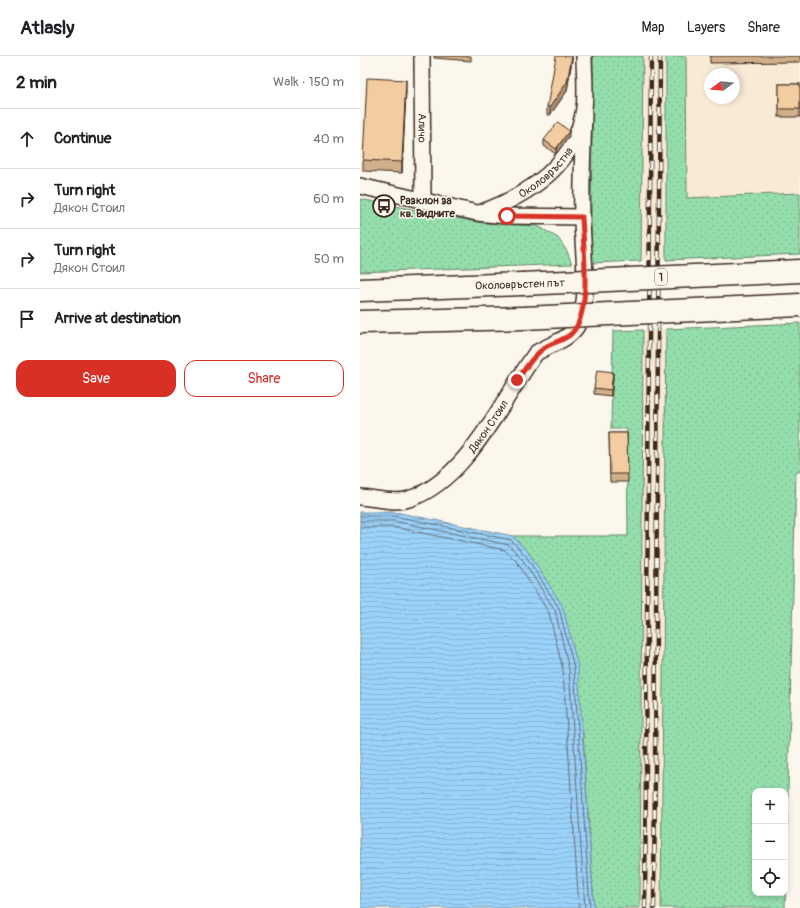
<!DOCTYPE html>
<meta charset="utf-8">
<style>
body{margin:0;font-family:Pangolin,sans-serif;background:#f2f2f2;color:#202124}
.controls{position:absolute;right:12px;bottom:12px;display:grid;overflow:hidden;border-radius:8px;box-shadow:0 2px 6px #0003}
.controls button{width:36px;height:36px;display:grid;place-items:center;padding:0;border:0;border-bottom:1px solid #e0e0e0;background:#fff;color:#202124;font:20px sans-serif}
.compass{position:absolute;left:344px;top:12px;width:36px;height:36px;border-radius:50%;background:#fff;box-shadow:0 2px 6px #0003;rotate:254deg}
.stop{position:absolute;width:12px;height:12px;margin:-9px;border:3px solid #d93025;border-radius:50%;background:#fff}
.stop.end{background:#d93025;border-color:#fff;box-shadow:0 1px 4px #0008}
.list{margin:0;padding:0;list-style:none}
h2{display:flex;justify-content:space-between;align-items:center;height:52px;margin:0;padding:0 16px;font-size:17px}
h2 small{font-size:13px;font-weight:400;color:#757577}
.list li{display:grid;grid-template-columns:26px 1fr auto;gap:12px;align-items:center;box-sizing:border-box;height:60px;padding:0 16px;border-top:1px solid #e0e0e0}
.list b{display:block;font-size:15px;white-space:nowrap}
.list p{margin:0;font-size:13px;white-space:nowrap;color:#757577}
.list em{font-size:13px;font-style:normal;color:#757577}
.actions{display:flex;gap:8px;padding:12px 16px}
.actions a{flex:1;padding:9px 0;border:1px solid #d93025;border-radius:12px;text-align:center;font-size:14px;color:#d93025}
.actions .main{background:#d93025;color:#fff}
.icon{flex:none;width:22px;height:22px;fill:none;stroke:currentColor;stroke-width:2;stroke-linecap:round;stroke-linejoin:round}
.map{position:relative;flex:none;width:440px;height:852px;overflow:hidden}
header{display:flex;align-items:center;gap:24px;box-sizing:border-box;height:56px;padding:0 20px;background:#fff;border-bottom:1px solid #e0e0e0}
header strong{font-size:19px}
nav{display:flex;gap:22px;margin-inline-start:auto;font-size:14px}
main{display:flex}
aside{flex:1;background:#fff}
.map>svg:first-child{display:block}
.built{fill:#f9ead6;fill-rule:evenodd}
.grass{fill:url(#grass-dots);stroke:#688466;fill-rule:evenodd}
.water{fill:url(#water-rules);stroke:#758fa2}
.lines{fill:none;stroke-linecap:round;stroke-linejoin:round}
.shore{stroke:#616d76;stroke-width:1}
.minor-casing{stroke:#3b2a1e;stroke-width:18}
.trunk-casing{stroke:#3b2a1e;stroke-width:25}
.minor{stroke:#fbf7ec;stroke-width:15}
.trunk{stroke:#fbf7ec;stroke-width:22}
.rail-casing{stroke:#3b2a1e;stroke-width:4.5}
.rail{stroke:#fbf7ec;stroke-width:3;stroke-dasharray:9;stroke-linecap:butt}
.trunk-bridge-casing{stroke:#3b2a1e;stroke-width:25;stroke-linecap:butt}
.trunk-bridge{stroke:#fbf7ec;stroke-width:22}
.wall{fill:#d1af8b;stroke:#3b2a1e}
.shaded-wall{fill:#aa8f71;stroke:#3b2a1e}
.building{fill:#f3cca2;stroke:#3b2a1e}
.route{stroke:#d93025;stroke-width:5}
.labels{text-anchor:middle;stroke-width:3;stroke-linejoin:round;paint-order:stroke}
.shield{fill:#fbf7ec;stroke:#75685c;stroke-width:1}
.shield-label{font-size:10px;font-weight:bold;fill:#3b2a1e}
.street-label{font-size:11px;fill:#3b2a1e;stroke:#fbf7ec}
.poi-label{font-size:11px;font-weight:bold;fill:#3b2a1e;stroke:#fbf7ec;text-anchor:start}
</style>
<header>
<strong>Atlasly</strong>
<nav><a>Map</a><a>Layers</a><a>Share</a></nav>
</header>
<main>
<aside>
<h2>2 min<small>Walk · 150 m</small></h2>
<ul class="list">
<li><svg class="icon" aria-label="ahead" viewBox="0 0 24 24"><path d="M12 20V5M6 11l6-6 6 6"/></svg><div><b>Continue</b></div><em>40 m</em></li>
<li><svg class="icon" aria-label="right" viewBox="0 0 24 24"><path d="M7 20v-9h11M14 6l5 5-5 5"/></svg><div><b>Turn right</b><p>Дякон Стоил</p></div><em>60 m</em></li>
<li><svg class="icon" aria-label="right" viewBox="0 0 24 24"><path d="M7 20v-9h11M14 6l5 5-5 5"/></svg><div><b>Turn right</b><p>Дякон Стоил</p></div><em>50 m</em></li>
<li><svg class="icon" aria-label="arrive" viewBox="0 0 24 24"><path d="M6 21V4h12l-3 4 3 4H6"/></svg><div><b>Arrive at destination</b></div></li>
</ul>
<div class="actions"><a class="main">Save</a><a>Share</a></div>
</aside>
<div class="map">
<svg width="440" height="852" viewBox="0 0 440 852">
<defs>
<pattern id="grass-dots" width="8" height="8" patternUnits="userSpaceOnUse"><rect width="8" height="8" fill="#94dead"/><path d="M2 2h.1M6 6h.1" fill="none" stroke="#80bf94" stroke-width="1.8" stroke-linecap="round"/></pattern>
<pattern id="water-rules" width="6" height="5" patternUnits="userSpaceOnUse"><rect width="6" height="5" fill="#9bd2fa"/><path d="M0 2.5h6" fill="none" stroke="#86b4d6"/></pattern>
</defs>
<rect width="100%" height="100%" fill="#fbf7ec"/>
<filter id="ink" filterUnits="userSpaceOnUse"><feTurbulence type="fractalNoise" baseFrequency=".025" numOctaves="2"/><feDisplacementMap in="SourceGraphic" scale="8" xChannelSelector="R" yChannelSelector="G"/><feConvolveMatrix kernelMatrix="1 2 1 2 8 2 1 2 1" color-interpolation-filters="sRGB"/></filter>
<g filter="url(#ink)">
<g class="built">
<polygon points="283,0 306,0 306,204 281,205"/>
<path d="M 326,0 L 440,0 L 440,137 L 327,142 ZM 350,18 L 374,18 L 374,42 L 350,42 Z"/>
<polygon points="306,273 301,852 280,852 283,274"/>
</g>
<g class="grass">
<polygon points="233,0 283,0 281,205 232,207 231,173"/>
<polygon points="306,0 326,0 327,142 440,137 440,198 306,204"/>
<polygon points="0,143 122,167 178,170 198,182 207,195 212,208 0,216"/>
<path d="M 440,267 L 440,416 L 436,416 L 425,852 L 301,852 L 306,273 ZM 395,735 L 425,735 L 425,837 L 395,837 Z"/>
<polygon points="283,274 280,852 234,852 223,677 169,497 153,480 268,480 267,373 251,373 253,275"/>
</g>
<polygon class="water" points="0,456 35,456 153,480 169,497 203,551 218,611 234,852 0,852"/>
<g class="lines">
<g class="shore">
<polyline points="0,460 34,460 151,484 166,500 199,552 214,612 230,852"/>
<polyline points="0,465 34,465 149,489 162,503 195,554 209,613 225,852"/>
<polyline points="0,471 33,471 145,494 157,506 189,557 203,614 219,852"/>
</g>
<g class="minor-casing">
<g id="minor">
<path id="s1" d="M 62,0 L 63,145"/>
<polyline points="0,130 117,157 147,160 222,161"/>
<path id="s2" d="M 122,156 C 168,139 213,110 223,58 C 227,41 224,18 224,0"/>
<path id="s3" d="M 0,441 C 14,442 35,448 49,443 C 107,424 142,344 176,297 C 190,288 210,284 218,268 C 231,244 222,190 222,162 C 221,127 223,92 224,58"/>
</g>
</g>
<g class="trunk-casing">
<g id="trunk">
<polyline points="0,234 162,228"/>
<polyline points="0,266 164,262"/>
</g>
</g>
<use href="#minor" class="minor"/>
<use href="#trunk" class="trunk"/>
<g class="rail-casing">
<g id="rail">
<polyline points="285,852 291,0"/>
<polyline points="294,852 300,0"/>
</g>
</g>
<use href="#rail" class="rail"/>
<g class="trunk-bridge-casing">
<g id="trunk-bridge">
<polyline points="162,228 440,215"/>
<polyline points="164,262 440,249"/>
</g>
</g>
<use href="#trunk-bridge" class="trunk-bridge"/>
</g>
<g class="wall">
<polygon points="74,0 111,0 111,5 74,2"/>
<polygon points="212,0 212,4 207,35 190,59 187,59 187,51"/>
<polygon points="350,0 440,0 440,6 350,7"/>
<rect x="419" y="28" width="21" height="33"/>
<polygon points="46,34 42,117 3,115 3,104"/>
<polygon points="209,81 196,98 184,90 184,84"/>
<polygon points="253,322 251,340 234,338 234,332"/>
<polygon points="249,377 267,377 268,426 250,426"/>
</g>
<g class="shaded-wall">
<polygon points="212,0 212,4 207,35 190,59 190,51"/>
<polygon points="46,24 46,34 42,117 42,106"/>
<polygon points="209,75 209,81 196,98 196,93"/>
<polygon points="253,316 253,322 251,340 251,334"/>
</g>
<g class="building">
<polygon points="196,0 212,0 207,26 190,51 187,51"/>
<polygon points="7,22 46,24 42,106 3,104"/>
<rect x="419" y="28" width="21" height="25"/>
<polygon points="198,66 209,75 196,93 184,84"/>
<polygon points="237,314 253,316 251,334 234,332"/>
<polygon points="249,377 267,377 268,418 250,418"/>
</g>
</g>
<g class="lines" filter="url(#ink)">
<path class="route" d="M 147,160 L 222,161 C 223,189 233,257 211,278 C 204,284 195,286 187,290 C 173,299 166,312 157,324"/>
</g>
<defs>
<g id="bus-ring" transform="scale(1.15)"><circle r="9.5" fill="#fbf7ec" stroke="#3b2a1e" stroke-width="1.5"/><path d="M-5-6H5V4H4V6H2V4H-2V6H-4V4H-5ZM-3.5-4V0h7V-4ZM-3.5 1.2v1.5H-2V1.2ZM2 1.2v1.5H3.5V1.2Z" fill="#3b2a1e"/></g>
</defs>
<g fill-rule="evenodd">
<use href="#bus-ring" x="24" y="150"/>
</g>
<g class="labels">
<rect class="shield" x="295" y="213" width="12" height="16" rx="3"/>
<g class="shield-label">
<text x="301" y="225">1</text>
</g>
<g class="street-label">
<text dy="4" stroke="none"><textPath href="#s1" startOffset="72">Аличо</textPath></text>
<text dy="4" stroke="none"><textPath href="#s2" startOffset="76">Околовръстна</textPath></text>
<text transform="translate(160 228) rotate(-2)" y="4">Околовръстен път</text>
<text dy="4" stroke="none"><textPath href="#s3" startOffset="159">Дякон Стоил</textPath></text>
</g>
<g class="poi-label">
<text x="40" y="148">Разклон за<tspan x="40" dy="13">кв. Видните</tspan></text>
</g>
</g>
</svg>
<div class="controls">
<button>+</button>
<button>−</button>
<button><svg class="icon" aria-label="locate" viewBox="0 0 24 24"><circle cx="12" cy="12" r="6"/><path d="M12 2v4M12 18v4M2 12h4M18 12h4"/></svg></button>
</div>
<svg class="compass" viewBox="-18 -18 36 36"><path d="M0-13l5 13h-10z" fill="#e53935"/><path d="M0 13l5-13h-10z" fill="#757577"/></svg>
<div class="stop" style="left:147px;top:160px"></div>
<div class="stop end" style="left:157px;top:324px"></div>
</div>
</main>
